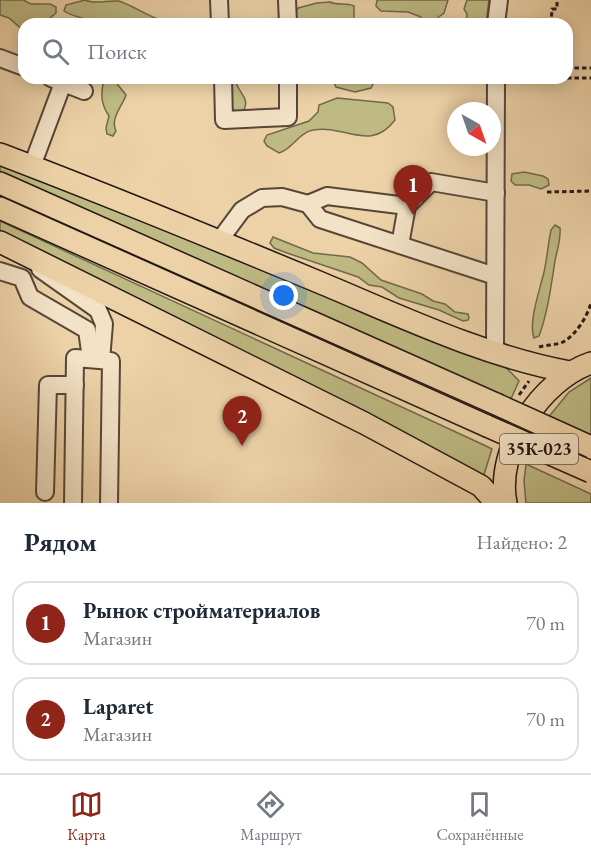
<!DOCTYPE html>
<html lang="ru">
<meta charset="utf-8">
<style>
body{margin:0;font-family:"EB Garamond",serif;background:#f6f6f7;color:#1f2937}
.compass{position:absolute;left:447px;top:102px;width:54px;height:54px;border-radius:50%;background:#fff;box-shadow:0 3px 15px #0003;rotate:140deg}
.you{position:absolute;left:284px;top:296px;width:21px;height:21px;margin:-15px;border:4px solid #fff;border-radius:50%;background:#1a73e8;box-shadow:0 0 0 9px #1a73e833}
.badge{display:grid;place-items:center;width:39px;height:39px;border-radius:50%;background:#8f2418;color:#fff;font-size:20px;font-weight:700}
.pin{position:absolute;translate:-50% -50px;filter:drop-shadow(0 2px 3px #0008)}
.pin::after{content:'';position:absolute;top:32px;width:21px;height:18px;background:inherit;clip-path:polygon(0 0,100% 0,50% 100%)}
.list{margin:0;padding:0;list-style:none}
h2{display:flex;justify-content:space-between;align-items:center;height:78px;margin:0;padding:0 24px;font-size:26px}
h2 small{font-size:20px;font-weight:400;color:#747a83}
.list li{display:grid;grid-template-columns:39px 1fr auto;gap:18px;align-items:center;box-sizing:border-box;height:84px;margin:0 12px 12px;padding:0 12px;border:2px solid #e0e1e3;border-radius:18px}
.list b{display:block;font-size:22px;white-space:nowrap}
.list p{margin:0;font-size:20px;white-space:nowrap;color:#747a83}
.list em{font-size:20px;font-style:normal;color:#747a83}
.icon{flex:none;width:33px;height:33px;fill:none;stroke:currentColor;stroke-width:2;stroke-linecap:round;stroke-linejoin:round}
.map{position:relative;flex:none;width:591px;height:503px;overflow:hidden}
.search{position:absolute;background:#fff;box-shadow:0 3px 15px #0003;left:18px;right:18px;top:18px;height:66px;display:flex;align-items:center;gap:15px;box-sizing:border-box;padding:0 21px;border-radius:18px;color:#747a83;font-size:22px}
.sheet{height:270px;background:#fff}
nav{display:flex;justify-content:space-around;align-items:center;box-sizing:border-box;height:84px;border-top:2px solid #e0e1e3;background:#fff;font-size:16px;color:#747a83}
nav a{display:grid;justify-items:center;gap:3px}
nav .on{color:#8f2418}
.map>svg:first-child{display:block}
.green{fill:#bfba83;stroke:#71694b;stroke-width:1.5}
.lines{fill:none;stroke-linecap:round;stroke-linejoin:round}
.minor-casing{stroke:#564638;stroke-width:20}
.major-casing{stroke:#231813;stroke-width:24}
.path{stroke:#231813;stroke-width:3;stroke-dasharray:4.5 3;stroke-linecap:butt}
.minor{stroke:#f3e2c6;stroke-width:16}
.major{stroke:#edd2a8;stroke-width:21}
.major-bridge-casing{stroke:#231813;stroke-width:24;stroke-linecap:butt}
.major-bridge{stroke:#edd2a8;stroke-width:21}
.labels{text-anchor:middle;stroke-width:5;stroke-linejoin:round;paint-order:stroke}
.shield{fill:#f3e2c6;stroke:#615549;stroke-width:1.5}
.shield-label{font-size:18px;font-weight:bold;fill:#231813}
</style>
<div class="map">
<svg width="591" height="503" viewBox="0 0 591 503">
<rect width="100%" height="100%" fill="#edd2a8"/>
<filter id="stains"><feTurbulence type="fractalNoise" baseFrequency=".00333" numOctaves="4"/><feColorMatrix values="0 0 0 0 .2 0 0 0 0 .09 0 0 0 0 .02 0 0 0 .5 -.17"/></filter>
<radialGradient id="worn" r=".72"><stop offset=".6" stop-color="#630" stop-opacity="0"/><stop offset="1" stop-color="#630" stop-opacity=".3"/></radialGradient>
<g class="green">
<polygon points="0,0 23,0 31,4 50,4 56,7 56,13 43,24 24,24 24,31 9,18 0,15"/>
<path d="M 85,0 C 96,5 107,0 118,1 C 126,2 148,16 158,19 C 164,22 170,20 176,24 L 92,24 C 84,16 74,18 64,11 L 66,5 Z"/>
<polygon points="377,0 448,0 444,13 436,19 436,24 422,24 421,17 408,12 381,11 376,6"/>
<polygon points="467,0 489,0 486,24 466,24 467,14 464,9"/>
<path d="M 330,2 C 338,6 346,2 354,6 L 354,19 L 341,24 L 300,24 L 296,20 L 295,13 L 298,8 L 317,3 Z"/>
<path d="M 104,78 L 115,78 L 118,85 L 126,95 C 122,107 110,118 116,131 L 113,136 L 107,134 L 106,128 L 109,116 C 100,103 101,93 104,78 Z"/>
<path d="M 226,78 L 235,78 C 236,92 252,98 243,111 L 236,111 L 230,107 Z"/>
<polygon points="335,78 376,78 371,88 355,92 336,87 333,81"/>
<path d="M 337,98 L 388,103 L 393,107 L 395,120 C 370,153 345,124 313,130 C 298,133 293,149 279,153 L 267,146 L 264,141 L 267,135 L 309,121 L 318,112 L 319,105 Z"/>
<polygon points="0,166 498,359 519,381 510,401 0,175"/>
<polygon points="524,172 543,176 548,179 549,185 541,189 529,185 515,185 511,181 512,174"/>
<polygon points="0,221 486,446 492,449 483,478 0,231"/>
<path d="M 555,225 L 560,228 C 561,240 557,250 555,261 C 551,286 548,312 539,336 L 534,338 C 528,323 540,289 544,272 C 547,259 548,244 551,230 Z"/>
<polygon points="273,237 313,253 350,257 362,263 381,280 422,294 433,301 445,304 455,312 468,314 469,318 468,320 463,321 439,310 399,298 382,287 369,285 358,277 287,253 274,248 270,243"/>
<polygon points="591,378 591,439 547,419 569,392"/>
<polygon points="526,464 591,494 591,503 526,503 524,481"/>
</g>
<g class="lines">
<g class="minor-casing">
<g id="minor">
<polyline points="219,0 220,24"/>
<polyline points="287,0 288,24"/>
<polyline points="496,24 499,0"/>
<polyline points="0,58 24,67"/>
<polyline points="51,78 84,91"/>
<polyline points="223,78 224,120 288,117 288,78"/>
<polyline points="32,166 63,83"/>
<polyline points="308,204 327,196 407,206 431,182 496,193"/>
<polyline points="219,241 242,210 262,198 282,197 308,204 320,219 495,276"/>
<polyline points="400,245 407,206"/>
<polyline points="40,269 98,310 104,324 101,360"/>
<polyline points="0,271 22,278 30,297 87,330 91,359"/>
<polyline points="495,352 496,78"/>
<polyline points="45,492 48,385 75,385"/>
<polyline points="73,503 75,358 111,361 109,503"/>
</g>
</g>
<g class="major-casing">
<g id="major">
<path d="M 0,154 C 108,195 215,239 321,283 C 400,316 486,357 570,372"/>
<polyline points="0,183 496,404"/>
<polyline points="0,208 487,426"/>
<polyline points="0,242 364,423 481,486 496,503"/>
<path d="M 506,503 C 495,449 541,380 591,363"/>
</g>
</g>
<g class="path">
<polyline points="551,24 552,9 557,9 557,0"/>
<polyline points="567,68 591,68"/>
<polyline points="567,78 591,78"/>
<polyline points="547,192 591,191"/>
<path d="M 539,347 C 546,345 557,345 563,342 C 576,335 587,317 591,303"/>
<polyline points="519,395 529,381"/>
</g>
<use href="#minor" class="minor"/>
<use href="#major" class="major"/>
<g class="major-bridge-casing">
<g id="major-bridge">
<polyline points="496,404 591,447"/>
<polyline points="487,426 591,472"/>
</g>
</g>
<use href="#major-bridge" class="major-bridge"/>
</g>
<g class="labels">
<rect class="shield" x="500" y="434" width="78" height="30" rx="4.5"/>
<g class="shield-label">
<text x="539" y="455">35К-023</text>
</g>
</g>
<rect width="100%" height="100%" filter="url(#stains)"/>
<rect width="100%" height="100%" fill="url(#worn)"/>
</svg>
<svg class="compass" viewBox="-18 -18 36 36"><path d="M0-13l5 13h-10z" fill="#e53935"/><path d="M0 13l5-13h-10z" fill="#747a83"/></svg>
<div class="you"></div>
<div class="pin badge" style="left:413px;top:215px">1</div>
<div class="pin badge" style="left:242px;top:446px">2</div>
<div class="search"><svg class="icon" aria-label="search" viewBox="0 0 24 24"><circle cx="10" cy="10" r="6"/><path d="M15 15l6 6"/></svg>Поиск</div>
</div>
<section class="sheet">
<h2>Рядом<small>Найдено: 2</small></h2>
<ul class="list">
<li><span class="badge">1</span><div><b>Рынок стройматериалов</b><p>Магазин</p></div><em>70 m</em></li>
<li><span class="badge">2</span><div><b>Laparet</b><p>Магазин</p></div><em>70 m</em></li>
</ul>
</section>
<nav>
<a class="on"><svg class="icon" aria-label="map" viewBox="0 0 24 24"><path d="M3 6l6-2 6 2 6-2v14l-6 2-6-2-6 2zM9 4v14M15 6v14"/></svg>Карта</a>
<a><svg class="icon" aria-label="directions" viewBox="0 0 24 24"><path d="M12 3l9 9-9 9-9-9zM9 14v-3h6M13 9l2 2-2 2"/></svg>Маршрут</a>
<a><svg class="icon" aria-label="saved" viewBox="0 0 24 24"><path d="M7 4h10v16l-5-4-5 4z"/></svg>Сохранённые</a>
</nav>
